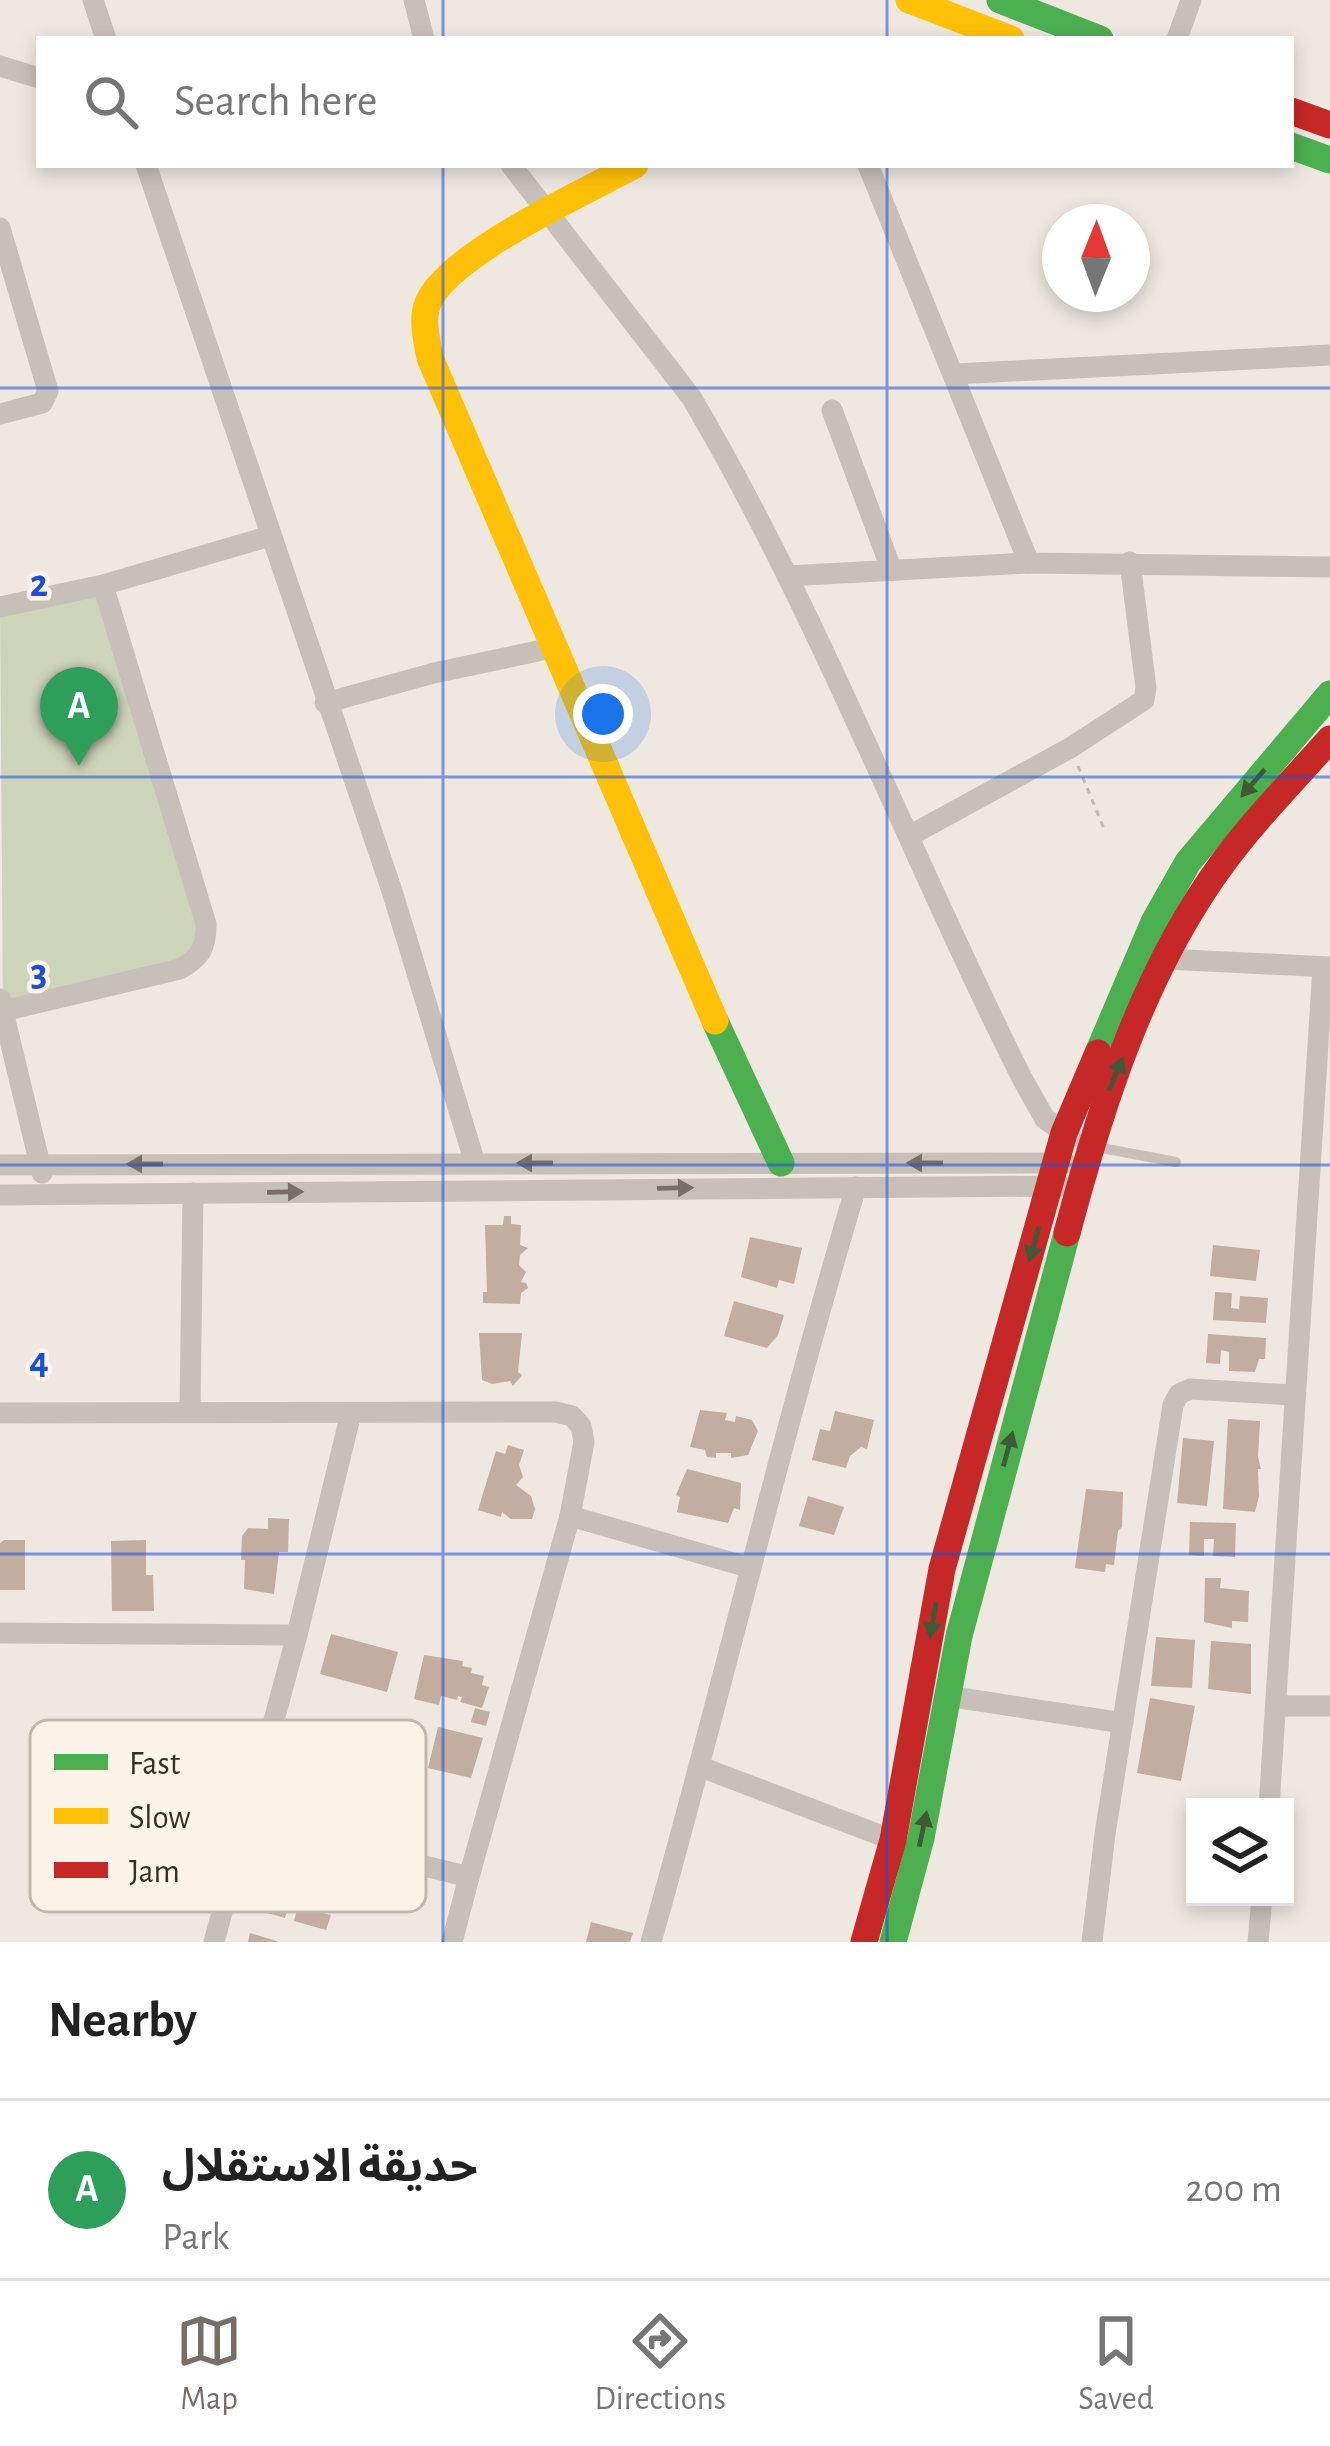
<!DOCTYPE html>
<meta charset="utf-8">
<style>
body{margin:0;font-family:"Alegreya Sans","Noto Sans Arabic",sans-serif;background:#f6f6f6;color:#222}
.controls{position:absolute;right:36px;bottom:36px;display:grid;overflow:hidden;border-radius:0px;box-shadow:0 6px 18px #0003}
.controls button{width:108px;height:108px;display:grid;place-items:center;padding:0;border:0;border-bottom:3px solid #e0e0e0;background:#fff;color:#222;font:60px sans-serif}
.compass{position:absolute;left:1042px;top:204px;width:108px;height:108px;border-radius:50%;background:#fff;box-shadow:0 6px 18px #0003;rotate:1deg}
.you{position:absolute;left:603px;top:714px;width:42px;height:42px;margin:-30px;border:9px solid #fff;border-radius:50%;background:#1a73e8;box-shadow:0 0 0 18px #1a73e833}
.badge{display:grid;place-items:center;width:78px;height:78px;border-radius:50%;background:#786e68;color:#fff;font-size:39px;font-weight:700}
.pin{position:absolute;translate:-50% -99px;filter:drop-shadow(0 3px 6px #0008)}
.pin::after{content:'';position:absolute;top:63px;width:42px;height:36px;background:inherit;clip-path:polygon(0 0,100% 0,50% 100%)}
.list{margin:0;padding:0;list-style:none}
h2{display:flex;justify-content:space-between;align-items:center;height:156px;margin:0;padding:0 48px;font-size:51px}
h2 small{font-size:39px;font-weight:400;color:#767676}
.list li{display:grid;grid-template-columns:78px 1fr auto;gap:36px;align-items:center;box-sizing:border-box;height:180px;padding:0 48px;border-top:3px solid #e0e0e0}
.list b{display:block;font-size:45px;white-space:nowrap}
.list p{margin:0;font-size:39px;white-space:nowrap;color:#767676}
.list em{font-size:39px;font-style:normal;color:#767676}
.icon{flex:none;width:66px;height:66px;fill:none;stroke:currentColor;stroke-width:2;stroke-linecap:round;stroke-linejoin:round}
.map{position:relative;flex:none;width:1330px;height:1942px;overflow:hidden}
.search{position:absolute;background:#fff;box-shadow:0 6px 18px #0003;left:36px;right:36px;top:36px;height:132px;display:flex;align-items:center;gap:30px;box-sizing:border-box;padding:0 42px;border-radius:0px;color:#767676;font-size:45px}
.sheet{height:336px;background:#fff}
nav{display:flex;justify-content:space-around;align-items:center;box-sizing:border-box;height:168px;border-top:3px solid #e0e0e0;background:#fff;font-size:33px;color:#767676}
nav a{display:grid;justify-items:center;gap:6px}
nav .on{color:#786e68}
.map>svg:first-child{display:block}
.green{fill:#ced4b9}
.building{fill:#c3aca0}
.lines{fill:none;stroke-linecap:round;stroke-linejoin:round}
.path{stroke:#c0b8b1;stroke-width:3;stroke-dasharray:6 6;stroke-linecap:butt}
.lane{stroke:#c7c0b9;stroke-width:10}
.street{stroke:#c7c0b9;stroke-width:21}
.fast{stroke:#4caf50;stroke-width:27}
.slow{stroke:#ffc107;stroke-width:27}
.jam{stroke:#c62828;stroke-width:27}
.oneway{fill:#3f5a35}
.oneway2{fill:#786f69}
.grid{fill:none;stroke:#1d4ed8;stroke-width:3;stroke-opacity:0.55}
.key{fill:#fbf3e7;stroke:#c0b8ad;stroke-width:3}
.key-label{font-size:33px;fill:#382d27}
.grid-label{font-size:39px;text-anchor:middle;font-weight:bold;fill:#1d4ed8;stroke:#fbf3e7;stroke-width:9;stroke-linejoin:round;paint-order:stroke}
</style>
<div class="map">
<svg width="1330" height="1942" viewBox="0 0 1330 1942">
<rect width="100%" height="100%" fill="#eee8e0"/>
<polygon class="green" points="103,585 206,924 197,960 3,1011 0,609"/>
<g class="building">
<polygon points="504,1216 511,1216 511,1224 521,1225 520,1245 528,1248 520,1255 519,1265 526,1272 521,1282 526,1283 528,1288 521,1293 520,1304 483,1303 483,1292 487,1292 485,1225 503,1225"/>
<polygon points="750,1237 802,1248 794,1284 779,1280 777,1288 741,1277"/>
<polygon points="1213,1245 1260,1250 1256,1281 1210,1276"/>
<polygon points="1215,1292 1232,1293 1231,1308 1239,1309 1240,1296 1268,1298 1266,1323 1213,1320"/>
<polygon points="734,1301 784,1315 778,1335 767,1348 724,1336"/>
<polygon points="479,1333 522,1333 518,1372 522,1375 513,1386 510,1381 492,1384 482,1380"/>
<polygon points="1208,1334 1266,1338 1265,1359 1259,1359 1255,1372 1229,1371 1229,1352 1221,1350 1220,1364 1206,1363"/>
<polygon points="700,1410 727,1413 725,1420 735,1422 736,1416 752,1420 758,1431 748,1455 731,1458 731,1453 716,1453 716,1458 707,1457 705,1450 690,1447"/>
<polygon points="835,1411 874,1420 867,1449 861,1447 850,1456 846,1468 812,1460 820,1429 830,1431"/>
<polygon points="1228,1419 1260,1421 1258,1457 1261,1469 1258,1469 1259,1496 1255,1512 1223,1509"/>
<polygon points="1183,1438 1214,1441 1207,1506 1177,1503"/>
<polygon points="508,1445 524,1450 519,1465 523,1477 516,1485 531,1496 535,1509 532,1519 511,1519 502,1512 501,1517 478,1510 496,1451 505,1454"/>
<polygon points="687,1469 741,1483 740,1510 734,1508 728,1523 677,1512 680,1497 676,1495"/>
<polygon points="1086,1489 1123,1492 1122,1527 1118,1531 1114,1565 1106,1564 1105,1572 1075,1568"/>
<polygon points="808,1496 844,1507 834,1535 799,1526"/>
<polygon points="268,1518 289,1519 288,1552 279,1552 274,1594 244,1589 245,1560 241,1560 242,1536 248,1528 268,1529"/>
<polygon points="1190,1522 1236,1523 1235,1557 1213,1556 1214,1539 1204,1539 1204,1556 1189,1555"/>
<polygon points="4,1540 25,1540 25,1590 0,1590 0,1543"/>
<polygon points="146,1540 146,1575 153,1575 154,1611 112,1611 111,1541"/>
<polygon points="1205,1578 1221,1578 1220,1588 1249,1591 1248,1622 1232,1621 1232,1628 1204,1622"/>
<polygon points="331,1634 398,1652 387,1692 320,1674"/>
<polygon points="1156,1637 1195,1640 1192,1688 1151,1686"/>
<polygon points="1211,1641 1251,1644 1251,1694 1208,1689"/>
<polygon points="424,1655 463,1661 462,1666 472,1668 471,1673 484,1676 482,1685 489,1687 482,1708 460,1702 462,1697 458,1696 457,1700 441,1696 439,1705 414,1699"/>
<polygon points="1150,1698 1195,1706 1181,1781 1137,1773"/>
<polygon points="475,1708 490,1712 486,1726 471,1722"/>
<polygon points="438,1727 483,1738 471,1778 428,1768"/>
<polygon points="266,1863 286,1868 285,1873 297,1876 285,1918 253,1909 257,1894 272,1899 274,1895 259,1888"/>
<polygon points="319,1878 339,1883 332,1909 316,1907 315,1911 331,1915 326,1930 294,1921 306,1879 318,1882"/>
<polygon points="591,1922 633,1933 630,1942 586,1942"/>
<polygon points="250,1933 277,1941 277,1942 248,1942"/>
</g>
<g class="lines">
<polyline class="path" points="1078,766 1105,831"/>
<polyline class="lane" points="1091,1146 1176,1162"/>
<g class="street">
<polyline points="93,0 106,39"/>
<polyline points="414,0 424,39"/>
<polyline points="1177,39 1191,0"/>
<polyline points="0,66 39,78"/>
<polyline points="146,165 392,891 475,1163"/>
<path d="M 511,165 L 691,397 C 820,615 909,854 1023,1080 L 1045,1119 L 1071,1137"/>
<polyline points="868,165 1029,563"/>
<polyline points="0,228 48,391 42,403 0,414"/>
<polyline points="954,374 1330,355"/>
<polyline points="832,410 892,571"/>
<polyline points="787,576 1029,563 1330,567"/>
<polyline points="0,607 103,585 270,536"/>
<polyline points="325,703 434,673 552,648"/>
<polyline points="911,835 1070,748 1144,700 1146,688 1130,562"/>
<polyline points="1165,959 1330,967"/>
<polyline points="0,999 42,1173"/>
<path d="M 3,1011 L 180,969 C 201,957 206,948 206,924 L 103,585"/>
<polyline points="0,1165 1066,1163"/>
<polyline points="0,1195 1061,1186"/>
<polyline points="190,1410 193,1193"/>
<polyline points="0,1413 556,1412 572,1416 581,1426 584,1442 570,1516 469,1877"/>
<polyline points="570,1516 751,1568"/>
<polyline points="0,1633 297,1635"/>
<polyline points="947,1696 1123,1723"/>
<polyline points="1277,1706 1330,1706"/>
<polyline points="701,1767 893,1840"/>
<polyline points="1269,1807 1323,967"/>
<polyline points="248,1822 469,1877 452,1942"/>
<polyline points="214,1942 297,1635 351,1413"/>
<path d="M 651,1942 C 722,1691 781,1437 856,1187"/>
<polyline points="1092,1942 1105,1834 1173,1405 1179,1394 1190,1389 1293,1395"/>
<polyline points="1258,1942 1262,1897"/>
</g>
<g class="fast">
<polyline points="1000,0 1100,39"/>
<polyline points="1291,146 1330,160"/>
<polyline points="715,1021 781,1163"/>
<polyline points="1098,1053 1154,922 1188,862 1330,694"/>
<polyline points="893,1942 921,1838 959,1636 1067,1233"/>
</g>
<g class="slow">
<polyline points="909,0 1011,39"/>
<path d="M 635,165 C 587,191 448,254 428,303 C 421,319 427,341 430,358 L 715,1021"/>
</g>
<g class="jam">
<polyline points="1291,111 1330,125"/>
<path d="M 1067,1233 C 1101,1105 1143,972 1222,864 C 1254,820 1294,780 1330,739"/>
<polyline points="864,1942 893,1840 942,1569 1064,1133 1098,1053"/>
</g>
</g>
<defs><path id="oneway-solid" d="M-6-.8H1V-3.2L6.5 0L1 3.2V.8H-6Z" transform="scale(3)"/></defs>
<g class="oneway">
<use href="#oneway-solid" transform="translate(1253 783) rotate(131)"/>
<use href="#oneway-solid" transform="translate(1116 1074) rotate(-67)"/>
<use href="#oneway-solid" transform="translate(1034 1244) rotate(106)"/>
<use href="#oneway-solid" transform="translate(1008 1449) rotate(-75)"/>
<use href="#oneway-solid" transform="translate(933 1620) rotate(100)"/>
<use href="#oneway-solid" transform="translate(923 1829) rotate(-78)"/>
</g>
<g class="oneway2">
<use href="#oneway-solid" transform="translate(535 1163) rotate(-180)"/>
<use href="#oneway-solid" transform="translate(925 1163) rotate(-180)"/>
<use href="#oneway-solid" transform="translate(145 1164) rotate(180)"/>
<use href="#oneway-solid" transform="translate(675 1188) rotate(-1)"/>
<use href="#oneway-solid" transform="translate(285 1192) rotate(-1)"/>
</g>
<path class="grid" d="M 443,0 L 443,39M 887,0 L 887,39M 443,165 L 443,1942M 887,165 L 887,1942M 0,388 L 1330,388M 0,777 L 1330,777M 0,1165 L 1330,1165M 0,1554 L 1330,1554"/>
<rect x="30" y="1720" width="396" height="192" rx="18" class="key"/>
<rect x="54" y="1754" width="54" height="16" fill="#4caf50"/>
<rect x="54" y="1808" width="54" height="16" fill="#ffc107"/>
<rect x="54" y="1862" width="54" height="16" fill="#c62828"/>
<g class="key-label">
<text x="129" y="1774">Fast</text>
<text x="129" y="1828">Slow</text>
<text x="129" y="1882">Jam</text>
</g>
<g class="grid-label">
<text x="39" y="596">2</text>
<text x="39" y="985">3</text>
<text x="39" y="1373">4</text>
</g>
</svg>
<div class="controls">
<button><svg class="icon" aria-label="layers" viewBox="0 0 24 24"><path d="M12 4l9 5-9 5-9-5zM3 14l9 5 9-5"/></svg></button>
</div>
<svg class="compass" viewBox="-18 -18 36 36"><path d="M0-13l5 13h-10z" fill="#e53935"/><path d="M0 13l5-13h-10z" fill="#767676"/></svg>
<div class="you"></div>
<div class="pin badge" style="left:79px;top:766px;background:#2e9e5b">A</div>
<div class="search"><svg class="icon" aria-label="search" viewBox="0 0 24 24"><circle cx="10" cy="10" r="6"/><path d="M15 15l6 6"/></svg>Search here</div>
</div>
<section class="sheet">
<h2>Nearby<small></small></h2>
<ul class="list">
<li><span class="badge" style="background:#2e9e5b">A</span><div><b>حديقة الاستقلال</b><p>Park</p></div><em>200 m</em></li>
</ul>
</section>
<nav>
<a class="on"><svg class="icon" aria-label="map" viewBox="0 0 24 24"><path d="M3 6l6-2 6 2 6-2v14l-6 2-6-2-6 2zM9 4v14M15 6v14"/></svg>Map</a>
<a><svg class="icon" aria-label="directions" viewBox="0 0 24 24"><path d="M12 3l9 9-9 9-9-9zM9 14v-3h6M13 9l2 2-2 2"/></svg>Directions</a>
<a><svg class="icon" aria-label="saved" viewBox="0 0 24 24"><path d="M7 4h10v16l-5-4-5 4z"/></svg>Saved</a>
</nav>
